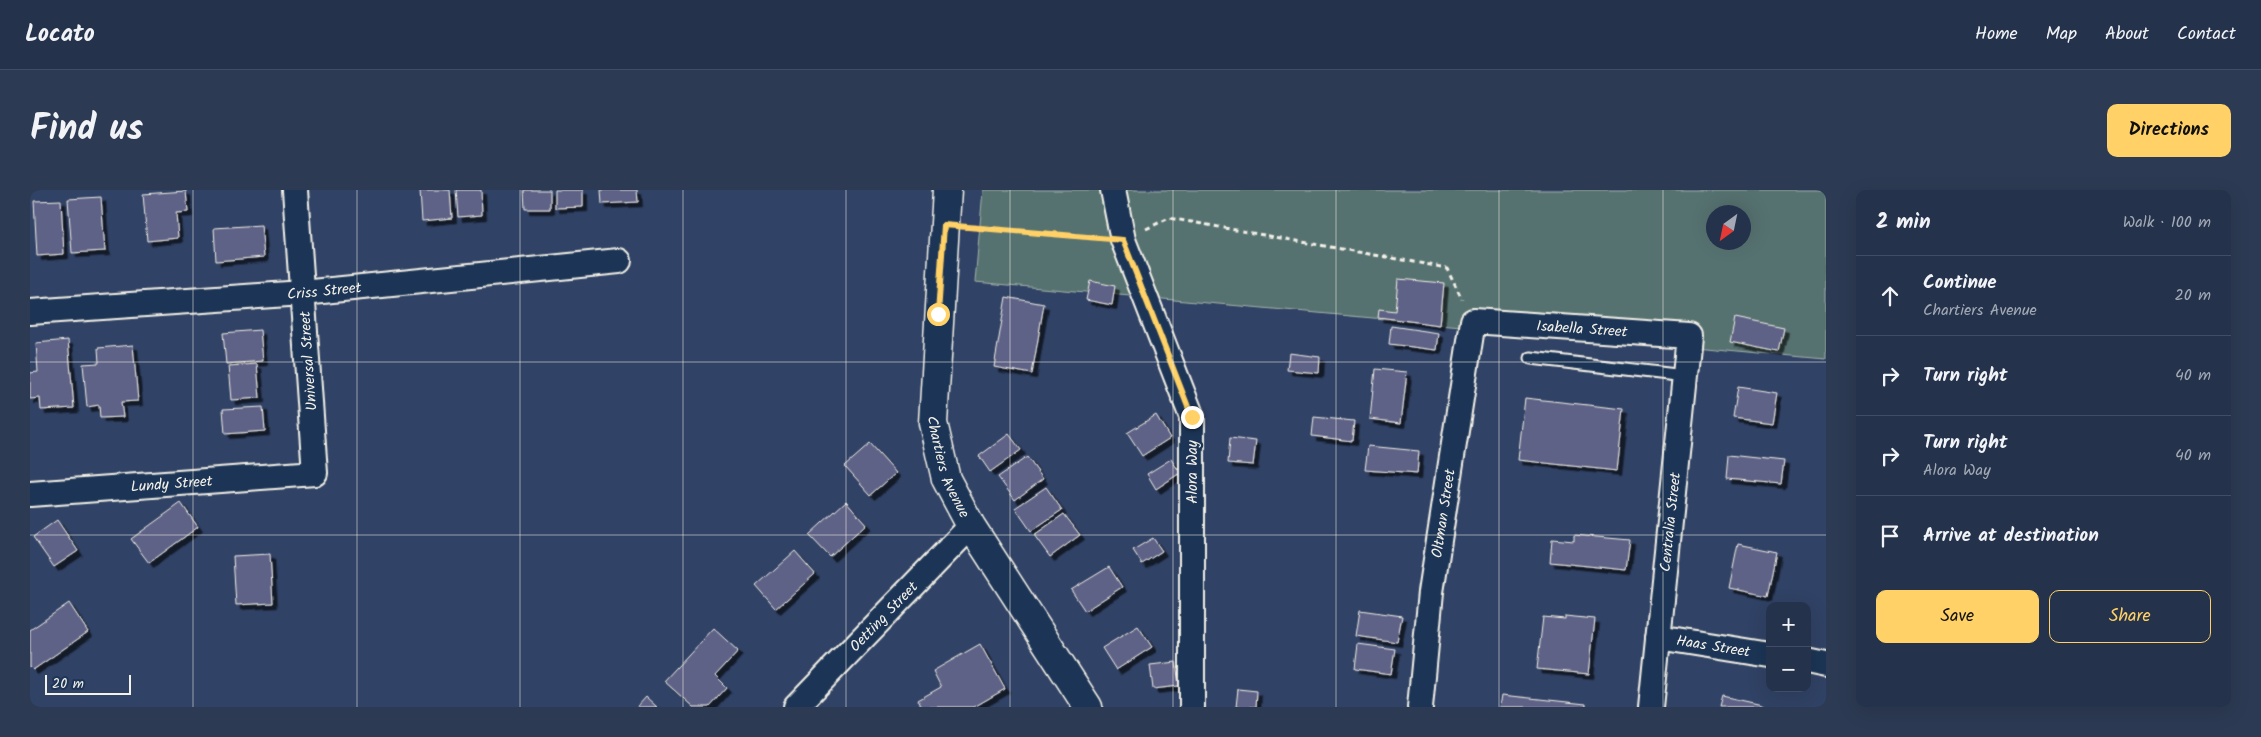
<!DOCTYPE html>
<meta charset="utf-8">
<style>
body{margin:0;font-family:Kalam,sans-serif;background:#2c3a53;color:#f1f3f6}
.controls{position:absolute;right:15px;bottom:15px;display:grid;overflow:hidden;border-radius:10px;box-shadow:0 5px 20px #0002}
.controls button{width:45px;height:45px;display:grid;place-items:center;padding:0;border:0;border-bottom:1px solid #414d64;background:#24324c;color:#f1f3f6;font:25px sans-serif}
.compass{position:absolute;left:1676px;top:15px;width:45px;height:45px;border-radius:50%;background:#24324c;box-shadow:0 5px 20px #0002;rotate:213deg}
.scale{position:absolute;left:15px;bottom:12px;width:86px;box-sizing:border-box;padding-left:5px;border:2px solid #f4f1e8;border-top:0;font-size:14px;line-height:18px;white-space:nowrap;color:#f4f1e8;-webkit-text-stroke:4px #1d3557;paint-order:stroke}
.stop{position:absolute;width:15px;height:15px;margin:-11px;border:4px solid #ffd166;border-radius:50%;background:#fff}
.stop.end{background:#ffd166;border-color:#fff;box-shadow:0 1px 5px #0008}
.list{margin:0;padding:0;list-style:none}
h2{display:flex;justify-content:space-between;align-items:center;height:65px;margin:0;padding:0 20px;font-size:21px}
h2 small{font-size:16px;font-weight:400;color:#a3aab5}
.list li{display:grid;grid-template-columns:32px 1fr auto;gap:15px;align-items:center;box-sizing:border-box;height:80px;padding:0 20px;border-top:1px solid #414d64}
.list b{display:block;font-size:19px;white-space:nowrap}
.list p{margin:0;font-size:16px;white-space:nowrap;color:#a3aab5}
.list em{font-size:16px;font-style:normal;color:#a3aab5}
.actions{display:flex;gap:10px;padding:15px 20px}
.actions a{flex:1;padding:11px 0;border:1px solid #ffd166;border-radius:10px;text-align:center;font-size:18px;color:#ffd166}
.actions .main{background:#ffd166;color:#111}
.icon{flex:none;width:28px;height:28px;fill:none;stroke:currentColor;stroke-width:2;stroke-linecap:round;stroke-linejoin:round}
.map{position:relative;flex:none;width:1796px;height:517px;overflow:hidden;border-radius:10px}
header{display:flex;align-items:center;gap:30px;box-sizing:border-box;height:70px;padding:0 25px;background:#24324c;border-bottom:1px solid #414d64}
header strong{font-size:24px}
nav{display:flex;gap:28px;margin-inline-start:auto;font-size:18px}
.intro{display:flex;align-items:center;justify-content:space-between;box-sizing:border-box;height:120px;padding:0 30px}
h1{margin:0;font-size:35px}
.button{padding:12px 22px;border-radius:10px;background:#ffd166;color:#111;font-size:18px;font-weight:700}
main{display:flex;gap:30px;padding:0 30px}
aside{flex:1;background:#24324c;border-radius:10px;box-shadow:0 5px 20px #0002}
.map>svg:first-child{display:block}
.green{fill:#567270;stroke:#a5b2ac;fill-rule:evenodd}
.building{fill:#5e6287;stroke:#f4f1e8;filter:url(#shadow)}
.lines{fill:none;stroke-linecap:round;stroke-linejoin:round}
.service-casing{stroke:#f4f1e8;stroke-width:15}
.minor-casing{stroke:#f4f1e8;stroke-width:28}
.tertiary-casing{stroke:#f4f1e8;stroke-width:31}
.path{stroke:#f4f1e8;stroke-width:3;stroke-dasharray:5 4;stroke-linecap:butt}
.service{stroke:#1d3557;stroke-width:11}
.minor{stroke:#1d3557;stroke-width:24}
.tertiary{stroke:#1d3557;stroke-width:28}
.route{stroke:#ffd166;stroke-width:6}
.grid{fill:none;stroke:#f4f1e8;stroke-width:1;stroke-opacity:0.55}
.labels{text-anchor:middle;stroke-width:4.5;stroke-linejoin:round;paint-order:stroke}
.street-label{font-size:15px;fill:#f4f1e8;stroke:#1d3557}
</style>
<header>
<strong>Locato</strong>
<nav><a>Home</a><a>Map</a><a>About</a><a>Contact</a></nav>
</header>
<div class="intro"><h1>Find us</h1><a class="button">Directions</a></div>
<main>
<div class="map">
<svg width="1796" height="517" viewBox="0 0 1796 517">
<defs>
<filter id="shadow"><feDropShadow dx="4.5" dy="4.5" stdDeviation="0" flood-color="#0009"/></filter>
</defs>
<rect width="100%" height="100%" fill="#304265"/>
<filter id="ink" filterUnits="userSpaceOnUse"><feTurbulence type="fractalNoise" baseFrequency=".02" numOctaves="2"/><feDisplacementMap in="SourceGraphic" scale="10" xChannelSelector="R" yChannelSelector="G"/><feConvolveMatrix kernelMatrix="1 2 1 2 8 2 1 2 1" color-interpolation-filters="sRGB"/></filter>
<g filter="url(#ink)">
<path class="green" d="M 953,0 L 1796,0 L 1796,169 L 945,92 ZM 1684,22 L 1714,22 L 1714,52 L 1684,52 Z"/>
<g class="building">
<polygon points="390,0 420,0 422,28 392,31"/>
<polygon points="426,0 451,0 452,25 428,27"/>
<polygon points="494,0 520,0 520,19 495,19"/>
<polygon points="525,0 553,0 553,17 525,18"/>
<polygon points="571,0 607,0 608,12 572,14"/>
<polygon points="156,1 158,22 146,23 148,48 117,51 113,4"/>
<polygon points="71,7 75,61 42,63 38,9"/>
<polygon points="31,10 34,64 7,66 4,11"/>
<polygon points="231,35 234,67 186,71 184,38"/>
<polygon points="1368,89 1414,93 1410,135 1348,127 1349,119 1365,121"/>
<polygon points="1060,91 1085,96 1082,115 1056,110"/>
<polygon points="976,107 1014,114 1002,184 964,177"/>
<polygon points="1705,128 1754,138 1749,162 1700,152"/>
<polygon points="1361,136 1409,143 1407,160 1359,154"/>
<polygon points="230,140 233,171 196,174 193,143"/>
<polygon points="38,150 44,218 11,220 10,208 0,209 0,183 8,182 6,153"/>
<polygon points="103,155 108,211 91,212 93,227 70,228 69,215 57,217 53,174 69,173 68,158"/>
<polygon points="1259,163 1290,167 1289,183 1257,180"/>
<polygon points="227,174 230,208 201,210 198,176"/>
<polygon points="1345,179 1377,182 1371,233 1340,229"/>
<polygon points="1708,197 1747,203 1742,233 1703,228"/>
<polygon points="1495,208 1594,219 1587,281 1488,270"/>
<polygon points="233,217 235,241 195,244 193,219"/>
<polygon points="1126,225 1140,248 1112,266 1097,243"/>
<polygon points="1284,227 1324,231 1322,251 1282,246"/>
<polygon points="979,244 991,260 960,282 949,266"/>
<polygon points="1200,248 1226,251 1223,275 1198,273"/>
<polygon points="840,254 866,283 841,305 815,276"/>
<polygon points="1338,256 1389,261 1387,284 1335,280"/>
<polygon points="1699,265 1754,271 1751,294 1697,289"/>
<polygon points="997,267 1013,289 985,310 968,287"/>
<polygon points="1141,269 1150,283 1126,299 1117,284"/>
<polygon points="1016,297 1032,320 1001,341 985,318"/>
<polygon points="816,311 836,334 800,367 779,345"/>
<polygon points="151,313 168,337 119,373 101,349"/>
<polygon points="1034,324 1050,345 1020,367 1004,345"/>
<polygon points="27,330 48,361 24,377 3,347"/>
<polygon points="1544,345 1600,350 1596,380 1520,372 1522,349 1544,351"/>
<polygon points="1123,348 1132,361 1112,374 1103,360"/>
<polygon points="1708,354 1747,362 1738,406 1699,398"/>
<polygon points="765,361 785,384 746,419 726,396"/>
<polygon points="240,364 243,413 206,415 203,366"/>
<polygon points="1079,377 1092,397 1055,421 1041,400"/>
<polygon points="39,413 58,442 3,480 0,477 0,440"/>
<polygon points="1330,420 1372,426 1367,452 1326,446"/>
<polygon points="1535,426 1565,429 1559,484 1507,479 1513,427 1535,429"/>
<polygon points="1108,436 1122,457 1086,480 1072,458"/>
<polygon points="683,438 708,461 685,486 697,498 680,517 663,517 634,491"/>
<polygon points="950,454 975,499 944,517 892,517 888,510 911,497 903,481"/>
<polygon points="1328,454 1365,459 1361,484 1325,479"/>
<polygon points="1146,472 1149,496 1123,499 1120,475"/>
<polygon points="1208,499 1227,501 1226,517 1206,517"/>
<polygon points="1472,505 1556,514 1556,517 1470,517"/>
<polygon points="1692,506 1728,514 1736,517 1689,517"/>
<polygon points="616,507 627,517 607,517"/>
</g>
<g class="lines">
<g class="service-casing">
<polyline id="service" points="1501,168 1655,186"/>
</g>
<g class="minor-casing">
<g id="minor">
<polyline points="1083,0 1093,50 1162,227 1162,517"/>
<path id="s1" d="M 0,122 L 273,103 L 589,71"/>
<path id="s2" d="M 0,304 L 285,283 L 265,0"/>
<path id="s3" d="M 1628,447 L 1740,465"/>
<polyline points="1777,471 1796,475"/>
<path id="s4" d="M 766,517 L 941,336"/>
<path id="s5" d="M 1390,517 L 1401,402 L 1443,131 L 1659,146 L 1621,517"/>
</g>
</g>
<g class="tertiary-casing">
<g id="tertiary">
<path id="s6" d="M 917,0 L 903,233 L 916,289 L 941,336 L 1058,517"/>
</g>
</g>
<g class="path">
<polyline points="942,37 1065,48"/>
<polyline points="1116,39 1139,28 1417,78 1432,109"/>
</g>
<use href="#service" class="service"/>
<use href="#minor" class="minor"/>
<use href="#tertiary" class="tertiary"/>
</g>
</g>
<g class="lines" filter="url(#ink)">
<polyline class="route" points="908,124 914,35 1093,50 1162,227"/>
</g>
<path class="grid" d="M 163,0 L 163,517M 327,0 L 327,517M 490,0 L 490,517M 653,0 L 653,517M 816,0 L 816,517M 980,0 L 980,517M 1143,0 L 1143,517M 1306,0 L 1306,517M 1469,0 L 1469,517M 1633,0 L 1633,517M 0,172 L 1796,172M 0,345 L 1796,345"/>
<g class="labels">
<g class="street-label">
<text dy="5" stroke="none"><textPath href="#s1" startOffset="295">Criss Street</textPath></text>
<text dy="5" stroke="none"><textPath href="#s5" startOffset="499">Isabella Street</textPath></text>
<text transform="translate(278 171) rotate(-94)" y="5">Universal Street</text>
<text dy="5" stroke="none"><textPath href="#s6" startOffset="280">Chartiers Avenue</textPath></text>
<text transform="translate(1162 282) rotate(-90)" y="5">Alora Way</text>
<text dy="5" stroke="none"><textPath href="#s2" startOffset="142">Lundy Street</textPath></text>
<text dy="5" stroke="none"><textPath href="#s5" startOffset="195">Oltman Street</textPath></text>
<text transform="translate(1640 332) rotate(-84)" y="5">Centralia Street</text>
<text dy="5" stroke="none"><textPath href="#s4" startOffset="126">Oetting Street</textPath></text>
<text dy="5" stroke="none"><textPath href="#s3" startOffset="56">Haas Street</textPath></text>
</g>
</g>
</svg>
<div class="controls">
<button>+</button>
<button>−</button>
</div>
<svg class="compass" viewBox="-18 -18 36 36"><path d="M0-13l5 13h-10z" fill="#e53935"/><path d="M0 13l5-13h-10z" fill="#a3aab5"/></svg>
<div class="scale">20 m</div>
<div class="stop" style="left:908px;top:124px"></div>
<div class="stop end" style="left:1162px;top:227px"></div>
</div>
<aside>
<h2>2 min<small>Walk · 100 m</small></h2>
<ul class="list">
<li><svg class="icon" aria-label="ahead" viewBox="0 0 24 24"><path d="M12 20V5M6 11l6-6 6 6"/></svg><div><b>Continue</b><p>Chartiers Avenue</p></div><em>20 m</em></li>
<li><svg class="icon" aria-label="right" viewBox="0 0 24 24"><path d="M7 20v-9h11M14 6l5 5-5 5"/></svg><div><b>Turn right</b></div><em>40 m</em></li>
<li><svg class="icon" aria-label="right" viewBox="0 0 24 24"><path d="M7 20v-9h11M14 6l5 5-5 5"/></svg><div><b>Turn right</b><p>Alora Way</p></div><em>40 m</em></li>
<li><svg class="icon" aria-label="arrive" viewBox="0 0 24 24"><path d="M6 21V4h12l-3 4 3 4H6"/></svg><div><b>Arrive at destination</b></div></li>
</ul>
<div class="actions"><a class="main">Save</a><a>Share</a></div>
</aside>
</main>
